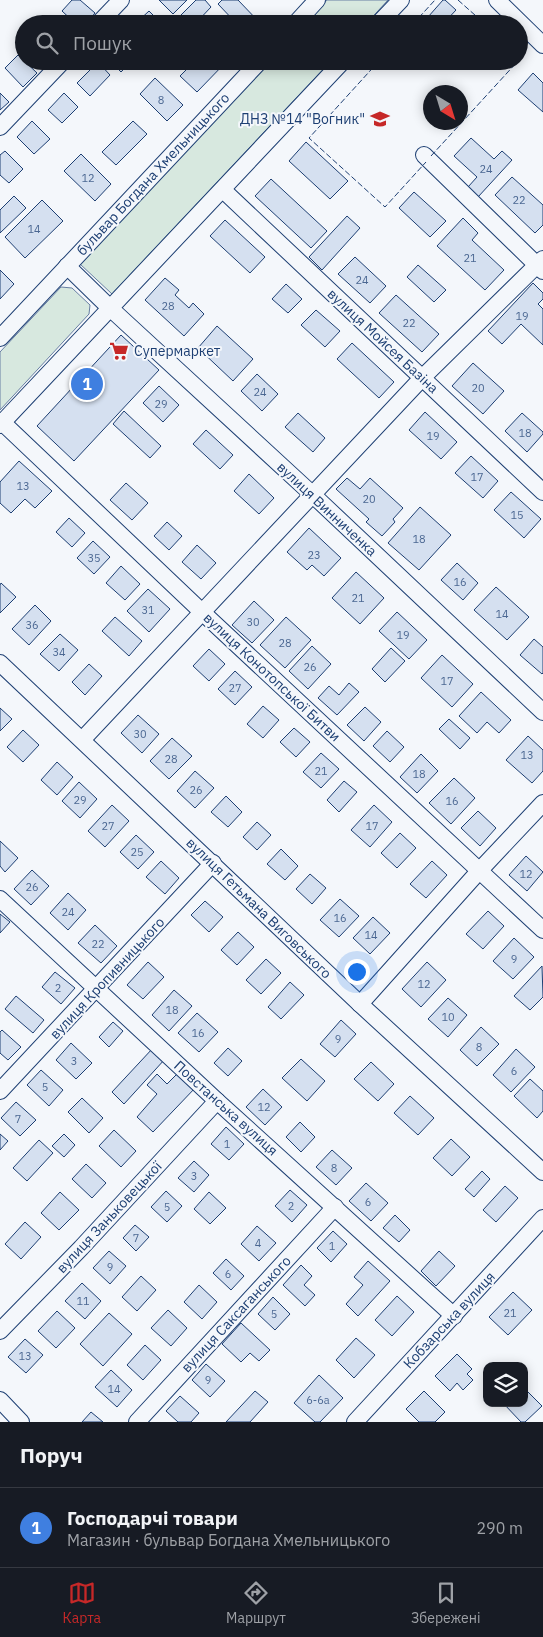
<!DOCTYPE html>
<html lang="uk">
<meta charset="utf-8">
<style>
body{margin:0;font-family:"IBM Plex Sans",sans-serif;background:#20242c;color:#f1f3f6}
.controls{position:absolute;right:15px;bottom:15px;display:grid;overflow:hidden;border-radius:10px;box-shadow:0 2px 12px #0003}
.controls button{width:45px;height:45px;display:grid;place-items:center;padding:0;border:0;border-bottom:1px solid #363941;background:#171b24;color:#f1f3f6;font:25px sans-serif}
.compass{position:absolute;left:423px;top:85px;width:45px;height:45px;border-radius:50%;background:#171b24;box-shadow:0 2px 12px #0003;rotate:142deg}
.you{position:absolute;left:356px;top:971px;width:18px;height:18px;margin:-12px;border:4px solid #fff;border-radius:50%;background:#1a73e8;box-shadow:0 0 0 8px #1a73e833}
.badge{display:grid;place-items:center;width:32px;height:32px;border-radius:50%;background:#c62828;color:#fff;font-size:16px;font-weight:700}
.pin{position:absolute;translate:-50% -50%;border:2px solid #fff;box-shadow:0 1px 5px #0006}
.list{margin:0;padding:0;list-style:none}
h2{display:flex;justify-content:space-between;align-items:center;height:65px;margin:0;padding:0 20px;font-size:21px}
h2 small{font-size:16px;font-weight:400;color:#9ea1a6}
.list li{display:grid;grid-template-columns:32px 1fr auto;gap:15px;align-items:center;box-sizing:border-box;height:80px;padding:0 20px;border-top:1px solid #363941}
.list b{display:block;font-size:19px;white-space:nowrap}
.list p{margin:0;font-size:16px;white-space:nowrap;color:#9ea1a6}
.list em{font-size:16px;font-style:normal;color:#9ea1a6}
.icon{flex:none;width:28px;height:28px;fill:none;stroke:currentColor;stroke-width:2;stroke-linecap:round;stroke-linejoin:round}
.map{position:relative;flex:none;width:543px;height:1422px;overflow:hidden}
.search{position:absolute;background:#171b24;box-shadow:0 2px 12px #0003;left:15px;right:15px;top:15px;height:55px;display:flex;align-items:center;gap:12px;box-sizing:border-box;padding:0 18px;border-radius:28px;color:#9ea1a6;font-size:19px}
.sheet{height:145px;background:#171b24}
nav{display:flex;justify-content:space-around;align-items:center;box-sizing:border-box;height:70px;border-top:1px solid #363941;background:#171b24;font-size:14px;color:#9ea1a6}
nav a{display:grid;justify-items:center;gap:2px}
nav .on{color:#c62828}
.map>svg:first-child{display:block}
.green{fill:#d7e8df;stroke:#687fa3}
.building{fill:#d5e0f0;stroke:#1d3f73}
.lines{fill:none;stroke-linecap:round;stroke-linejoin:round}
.minor-casing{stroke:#1d3f73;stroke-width:18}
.minor{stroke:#f4f7fb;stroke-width:16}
.fence{stroke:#1d3f73;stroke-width:1;stroke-dasharray:6 2.5;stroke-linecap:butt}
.labels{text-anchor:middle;stroke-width:4;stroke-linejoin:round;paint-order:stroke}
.number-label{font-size:11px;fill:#4b6792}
.poi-label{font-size:14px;fill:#1d3f73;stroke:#f4f7fb;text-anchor:end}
.street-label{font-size:14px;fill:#1d3f73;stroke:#f4f7fb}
</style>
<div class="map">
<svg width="543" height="1422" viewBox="0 0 543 1422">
<rect width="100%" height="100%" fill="#f4f7fb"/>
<g class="green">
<polygon points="327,0 388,0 366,24 305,24"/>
<polygon points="270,61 331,61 112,294 80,264"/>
<polygon points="61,287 72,288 90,305 89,314 0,410 0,352"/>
</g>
<g class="building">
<polygon points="72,0 80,0 95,13 86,24 76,24 62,11"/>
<polygon points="159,0 187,0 173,14"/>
<polygon points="196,0 205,0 211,7 195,24 175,24 174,22"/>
<polygon points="222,0 238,0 260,23 237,24 218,4"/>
<polygon points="443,0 445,0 456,10 443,24 435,24 428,17"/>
<polygon points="149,11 162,24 135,24"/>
<polygon points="18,55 37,73 23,87 5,68"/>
<polygon points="110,61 132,61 121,72"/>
<polygon points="195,61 227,61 197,92 180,76"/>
<polygon points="98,62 110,75 90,96 77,83"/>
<polygon points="533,73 543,83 543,112 518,90"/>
<polygon points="155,78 183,105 167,121 140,94"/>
<polygon points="0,93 9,102 0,110"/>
<polygon points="64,93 78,107 62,123 48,110"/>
<polygon points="32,121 50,139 34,154 17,137"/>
<polygon points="133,121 147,134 116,165 102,152"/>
<polygon points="471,138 494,159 502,151 512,160 478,197 468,187 477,177 454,156"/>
<polygon points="306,142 348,181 330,199 289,161"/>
<polygon points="5,151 23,169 9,183 0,175 0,155"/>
<polygon points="81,154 111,184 95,201 64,171"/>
<polygon points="512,177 543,205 543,225 535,233 495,195"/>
<polygon points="271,179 327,231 311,248 255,196"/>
<polygon points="414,192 446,221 430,237 399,208"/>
<polygon points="14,196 26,208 0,233 0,210"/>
<polygon points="42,200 63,221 25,258 5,237"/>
<polygon points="347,216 360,228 322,270 309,257"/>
<polygon points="463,218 478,233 472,240 504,270 485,290 437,246"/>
<polygon points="225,220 265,257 250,273 210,236"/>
<polygon points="355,257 386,286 370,303 338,274"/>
<polygon points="418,265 446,290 434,302 407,277"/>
<polygon points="0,270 14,284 0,299"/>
<polygon points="165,278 179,290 175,295 189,308 193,303 204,314 184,336 145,300"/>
<polygon points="533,283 543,293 543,299 538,304 543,309 543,345 521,324 502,344 488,331"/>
<polygon points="286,284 302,299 288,313 272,299"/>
<polygon points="396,295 439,334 422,352 379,313"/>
<polygon points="316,310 340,331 325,347 301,325"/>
<polygon points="217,326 253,359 233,381 198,348"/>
<polygon points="121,335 159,370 74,461 37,426"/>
<polygon points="352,343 394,382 379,398 337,359"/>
<polygon points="473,363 504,391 483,414 452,386"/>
<polygon points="257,374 278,394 262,411 241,391"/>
<polygon points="159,386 179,405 163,422 143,403"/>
<polygon points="124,411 161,446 150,458 113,424"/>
<polygon points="425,412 457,442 441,459 409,430"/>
<polygon points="298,413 325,438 313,452 285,427"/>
<polygon points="522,413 543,432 543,434 527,452 505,431"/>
<polygon points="206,430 233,455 220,469 193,444"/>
<polygon points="471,456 498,481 483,498 455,473"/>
<polygon points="19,461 52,491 35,508 25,499 11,513 0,503 0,482"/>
<polygon points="249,474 274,498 259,514 234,491"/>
<polygon points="347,478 360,489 370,478 403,508 393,519 395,522 382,536 366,522 369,519 336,489"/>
<polygon points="126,483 148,503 132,520 110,500"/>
<polygon points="511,492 541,519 524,538 494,510"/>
<polygon points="420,507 451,535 419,570 388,543"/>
<polygon points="69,518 85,533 72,547 56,532"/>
<polygon points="167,522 182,536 169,550 154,536"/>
<polygon points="309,528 341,558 324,576 312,565 307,570 287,552"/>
<polygon points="93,541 110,557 94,574 77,558"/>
<polygon points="197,545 216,563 201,579 182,562"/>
<polygon points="457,563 478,583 463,600 441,580"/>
<polygon points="121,566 140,584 125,600 106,583"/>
<polygon points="356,572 384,598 360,624 332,598"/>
<polygon points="1,583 16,597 0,613 0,585"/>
<polygon points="496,587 529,617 507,640 474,610"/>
<polygon points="148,589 170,609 149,632 127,611"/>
<polygon points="254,601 274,620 252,643 232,625"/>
<polygon points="35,605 51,621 29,645 12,629"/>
<polygon points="397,612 427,640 409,659 379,631"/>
<polygon points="115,617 142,641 129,656 102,631"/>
<polygon points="286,617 311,640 285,668 260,645"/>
<polygon points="60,634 78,650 59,671 40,654"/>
<polygon points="534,639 543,647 543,673 542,674 520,655"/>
<polygon points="312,646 331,664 308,689 289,671"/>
<polygon points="391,648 405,661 385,682 372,669"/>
<polygon points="209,649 225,664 209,681 193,666"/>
<polygon points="442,655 473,684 452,707 421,678"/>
<polygon points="89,664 102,676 85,695 72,682"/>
<polygon points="235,671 252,687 235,705 218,689"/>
<polygon points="349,683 359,692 337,715 318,698 329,686 339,695"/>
<polygon points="481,692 511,720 499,733 487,722 477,733 459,716"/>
<polygon points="263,706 279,720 263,738 247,724"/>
<polygon points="365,707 381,722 364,741 347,725"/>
<polygon points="0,708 12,719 0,731"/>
<polygon points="138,715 159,734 142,753 121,733"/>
<polygon points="449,719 470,738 460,749 439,729"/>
<polygon points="294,728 310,742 296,757 280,742"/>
<polygon points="23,730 39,745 23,762 7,747"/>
<polygon points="387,731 404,747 390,762 373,746"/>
<polygon points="528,736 543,750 543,771 532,783 506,760"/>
<polygon points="172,738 192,756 169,779 150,761"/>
<polygon points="321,753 339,769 321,788 303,772"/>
<polygon points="421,754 438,771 417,793 400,777"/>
<polygon points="57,762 73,777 57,795 41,780"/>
<polygon points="195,771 214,788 195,808 177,791"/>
<polygon points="454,778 475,798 451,824 429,803"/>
<polygon points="344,781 357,792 339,812 327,800"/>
<polygon points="79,782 97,799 80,818 62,801"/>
<polygon points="226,796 242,812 228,827 211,812"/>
<polygon points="112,805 129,821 105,847 88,831"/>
<polygon points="374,805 392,822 370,847 351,830"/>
<polygon points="478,811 496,828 480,846 461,828"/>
<polygon points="257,822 271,835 257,850 243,837"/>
<polygon points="400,833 416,848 397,868 381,853"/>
<polygon points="136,835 154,852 138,869 120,852"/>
<polygon points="0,841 18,858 5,872 0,866"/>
<polygon points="281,849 298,866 285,880 267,864"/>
<polygon points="526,856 543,872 527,891 509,875"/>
<polygon points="161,861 179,878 165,894 146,877"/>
<polygon points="432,861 447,875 426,898 410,884"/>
<polygon points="32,870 49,886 31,905 14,889"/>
<polygon points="310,874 326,888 312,904 296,889"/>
<polygon points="68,893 86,910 68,930 50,913"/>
<polygon points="340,899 359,916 339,937 320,920"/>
<polygon points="205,901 223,917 209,932 191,915"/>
<polygon points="488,911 504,926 483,949 466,934"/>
<polygon points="0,914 10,922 0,933"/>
<polygon points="373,917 390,933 370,954 353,938"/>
<polygon points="95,925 117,946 101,963 78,943"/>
<polygon points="238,932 254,947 237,965 221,950"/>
<polygon points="514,938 534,957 513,979 493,961"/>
<polygon points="266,959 281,973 261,994 246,980"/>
<polygon points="148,962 164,977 143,999 127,985"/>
<polygon points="427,962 446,980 421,1007 402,989"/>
<polygon points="542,966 543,997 530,1010 514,996"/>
<polygon points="55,972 75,988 61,1004 42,987"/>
<polygon points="290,982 304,995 281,1019 268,1007"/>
<polygon points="174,990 192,1006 169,1031 152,1015"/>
<polygon points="16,996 44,1020 33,1033 5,1009"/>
<polygon points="448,998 467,1015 448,1037 428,1019"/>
<polygon points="197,1013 218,1032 199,1052 178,1033"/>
<polygon points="341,1020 356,1034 335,1057 320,1044"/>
<polygon points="113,1022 123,1031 109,1047 99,1037"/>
<polygon points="481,1027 499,1044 477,1066 460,1050"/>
<polygon points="2,1030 21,1047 8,1060 0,1053 0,1032"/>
<polygon points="71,1043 92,1063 76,1079 56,1060"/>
<polygon points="153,1048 165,1059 124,1104 112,1092"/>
<polygon points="228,1048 242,1061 228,1076 214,1063"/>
<polygon points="516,1049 535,1067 511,1092 493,1075"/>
<polygon points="301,1059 325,1081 307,1101 282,1078"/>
<polygon points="371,1062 394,1084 378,1101 354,1079"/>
<polygon points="41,1070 63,1090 49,1106 27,1085"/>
<polygon points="179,1072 196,1087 153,1132 137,1117 157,1094 147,1085 157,1074 167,1084"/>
<polygon points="530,1079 543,1091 543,1111 537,1118 514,1096"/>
<polygon points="263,1089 282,1107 265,1125 246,1107"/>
<polygon points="410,1096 434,1118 418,1135 394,1113"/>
<polygon points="82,1098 103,1118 89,1133 68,1112"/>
<polygon points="16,1102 36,1120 20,1136 1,1118"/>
<polygon points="300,1122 315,1137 301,1152 286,1137"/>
<polygon points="226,1127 244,1144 229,1160 211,1144"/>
<polygon points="114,1130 136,1151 121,1167 99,1146"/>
<polygon points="0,1134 8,1141 0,1150"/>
<polygon points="64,1134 75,1145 64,1157 52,1146"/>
<polygon points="451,1139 470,1157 452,1176 433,1158"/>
<polygon points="39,1140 53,1153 27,1181 13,1168"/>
<polygon points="332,1150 352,1168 336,1185 316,1167"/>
<polygon points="194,1161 209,1175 194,1192 178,1178"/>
<polygon points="86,1164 106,1183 92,1198 72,1179"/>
<polygon points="482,1171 490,1179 474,1197 465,1189"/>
<polygon points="366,1183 388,1203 371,1221 349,1201"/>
<polygon points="505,1186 518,1198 496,1222 483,1210"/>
<polygon points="290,1190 307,1205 292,1222 275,1206"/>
<polygon points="166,1191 182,1206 167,1222 151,1207"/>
<polygon points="60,1192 79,1210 59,1230 41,1213"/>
<polygon points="209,1192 226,1208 210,1224 194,1209"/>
<polygon points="395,1215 410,1230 399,1242 383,1228"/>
<polygon points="25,1222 41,1237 21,1259 5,1244"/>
<polygon points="135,1225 149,1237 136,1251 123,1238"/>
<polygon points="257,1226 276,1243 259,1261 241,1244"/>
<polygon points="333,1231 347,1244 331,1262 317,1248"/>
<polygon points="109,1251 126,1266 110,1284 93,1268"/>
<polygon points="439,1251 455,1266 436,1286 421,1271"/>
<polygon points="226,1259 244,1276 231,1290 213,1273"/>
<polygon points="368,1261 390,1281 358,1316 346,1304 363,1285 354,1277"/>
<polygon points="301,1265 312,1276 304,1285 315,1295 305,1306 283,1285"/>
<polygon points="141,1276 156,1290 137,1311 122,1297"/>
<polygon points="82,1283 101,1301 85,1319 65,1301"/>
<polygon points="199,1285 217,1302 202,1319 184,1302"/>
<polygon points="513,1292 532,1310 508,1335 489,1317"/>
<polygon points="397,1296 414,1312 392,1336 375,1320"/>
<polygon points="273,1297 290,1314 275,1330 258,1314"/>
<polygon points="168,1310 187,1328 171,1346 151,1328"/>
<polygon points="57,1311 75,1328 56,1348 38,1331"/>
<polygon points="109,1313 132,1334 103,1366 80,1344"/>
<polygon points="241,1323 270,1350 259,1361 250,1353 241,1362 222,1344"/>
<polygon points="356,1338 375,1355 354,1378 336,1360"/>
<polygon points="25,1339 43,1355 26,1373 8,1357"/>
<polygon points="145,1345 161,1360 143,1380 127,1365"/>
<polygon points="457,1354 472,1369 467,1374 473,1380 463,1390 457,1383 450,1391 435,1376"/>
<polygon points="206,1364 225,1381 210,1397 192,1380"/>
<polygon points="111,1370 132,1390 117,1407 95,1387"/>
<polygon points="319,1375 343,1398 320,1422 315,1422 294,1403"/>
<polygon points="524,1388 542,1406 525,1422 521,1422 503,1403 524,1403"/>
<polygon points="255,1391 268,1402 250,1422 226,1422"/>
<polygon points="424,1391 445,1412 435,1422 419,1422 406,1409"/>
<polygon points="180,1396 199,1413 191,1422 178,1422 166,1411"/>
<polygon points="91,1412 103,1422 82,1422"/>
</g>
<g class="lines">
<g class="minor-casing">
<g id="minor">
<polyline points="497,0 543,45"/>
<polyline points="98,24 121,0"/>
<polyline points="295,24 317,0"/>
<polyline points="378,24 401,0"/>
<polyline points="0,127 63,61"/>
<polyline points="424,155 543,271"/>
<polyline points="223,190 543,492"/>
<polyline points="67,266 110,308 313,495 543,712"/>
<polyline points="0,338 260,61"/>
<polyline points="2,422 202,612 543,930"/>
<polyline points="0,425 343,61"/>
<polyline points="0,663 360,1004 543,1172"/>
<polyline points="82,740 423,377 543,259"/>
<polyline points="0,899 217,1101 454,1316"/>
<polyline points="360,1004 480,870 543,803"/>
<polyline points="0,1091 213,863"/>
<polyline points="0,1331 81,1248 217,1101"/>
<polyline points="0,1400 21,1422"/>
<polyline points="137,1422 335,1207"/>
<polyline points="355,1422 543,1218"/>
</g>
</g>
<use href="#minor" class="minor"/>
<g class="fence">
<polyline points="458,0 485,24"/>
<polyline points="413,24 435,0"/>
<polyline points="519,55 521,57 519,60"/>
<polyline points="379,61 309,138 385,207 426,162"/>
<polyline points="431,156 518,61"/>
</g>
</g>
<defs>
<g id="school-bare" transform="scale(1.5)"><path d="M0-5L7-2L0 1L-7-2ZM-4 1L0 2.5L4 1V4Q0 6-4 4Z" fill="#c62828" stroke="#f4f7fb" stroke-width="2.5" paint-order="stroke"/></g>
<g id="supermarket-bare" transform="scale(1.5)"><path d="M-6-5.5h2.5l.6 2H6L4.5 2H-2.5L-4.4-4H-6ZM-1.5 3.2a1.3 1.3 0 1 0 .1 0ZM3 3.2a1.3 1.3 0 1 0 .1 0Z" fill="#c62828" stroke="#f4f7fb" stroke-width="2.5" paint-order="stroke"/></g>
</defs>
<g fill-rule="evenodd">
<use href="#school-bare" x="380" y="119"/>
<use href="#supermarket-bare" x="119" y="351"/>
</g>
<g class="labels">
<g class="number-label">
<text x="161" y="104">8</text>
<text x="486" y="173">24</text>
<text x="88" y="182">12</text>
<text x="519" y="204">22</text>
<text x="34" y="233">14</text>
<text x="470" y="262">21</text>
<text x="362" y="284">24</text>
<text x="168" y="310">28</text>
<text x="522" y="320">19</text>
<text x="409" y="327">22</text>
<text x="478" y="392">20</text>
<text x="260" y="396">24</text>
<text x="161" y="408">29</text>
<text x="525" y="437">18</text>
<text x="433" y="440">19</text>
<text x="477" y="481">17</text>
<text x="23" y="490">13</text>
<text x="369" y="503">20</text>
<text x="517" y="519">15</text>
<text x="419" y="543">18</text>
<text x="314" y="559">23</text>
<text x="94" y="562">35</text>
<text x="460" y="586">16</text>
<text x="358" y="602">21</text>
<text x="148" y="614">31</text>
<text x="502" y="618">14</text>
<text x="253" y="626">30</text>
<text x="32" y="629">36</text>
<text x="403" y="639">19</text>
<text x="285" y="647">28</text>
<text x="59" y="656">34</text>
<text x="310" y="671">26</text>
<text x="447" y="685">17</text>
<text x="235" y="692">27</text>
<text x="140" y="738">30</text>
<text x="527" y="759">13</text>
<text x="171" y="763">28</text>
<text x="321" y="775">21</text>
<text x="419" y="778">18</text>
<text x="196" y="794">26</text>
<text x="80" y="804">29</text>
<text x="452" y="805">16</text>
<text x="108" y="830">27</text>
<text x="372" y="830">17</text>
<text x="137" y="856">25</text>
<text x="526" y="878">12</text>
<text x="32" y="891">26</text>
<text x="68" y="916">24</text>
<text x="340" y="922">16</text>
<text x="371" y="939">14</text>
<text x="98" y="948">22</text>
<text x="514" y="963">9</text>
<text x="424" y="988">12</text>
<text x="58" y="992">2</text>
<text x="172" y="1014">18</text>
<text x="448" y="1021">10</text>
<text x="198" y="1037">16</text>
<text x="338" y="1043">9</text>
<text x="479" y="1051">8</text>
<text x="74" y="1065">3</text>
<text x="514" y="1075">6</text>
<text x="45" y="1091">5</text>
<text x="264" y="1111">12</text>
<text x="18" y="1123">7</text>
<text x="227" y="1148">1</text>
<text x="334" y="1172">8</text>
<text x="194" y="1180">3</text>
<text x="368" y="1206">6</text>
<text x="291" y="1210">2</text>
<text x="167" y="1211">5</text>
<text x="136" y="1242">7</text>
<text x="258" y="1247">4</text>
<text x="332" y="1250">1</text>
<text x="110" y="1271">9</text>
<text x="228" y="1278">6</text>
<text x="83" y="1305">11</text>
<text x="510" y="1317">21</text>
<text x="274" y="1318">5</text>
<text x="25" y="1360">13</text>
<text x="208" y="1384">9</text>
<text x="114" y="1393">14</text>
<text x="318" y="1404">6-6а</text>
</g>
<g class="poi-label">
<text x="365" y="124">ДНЗ №14 "Вогник"</text>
<text x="134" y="356" text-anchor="start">Супермаркет</text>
</g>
<g class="street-label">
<text transform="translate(153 174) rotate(-47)" y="5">бульвар Богдана Хмельницького</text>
<text transform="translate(383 341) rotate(43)" y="5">вулиця Мойсея Базіна</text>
<text transform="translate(327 509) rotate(43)" y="5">вулиця Винниченка</text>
<text transform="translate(272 677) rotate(43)" y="5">вулиця Конотопської Битви</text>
<text transform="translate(259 908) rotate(44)" y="5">вулиця Гетьмана Виговського</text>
<text transform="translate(107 978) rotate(-47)" y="5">вулиця Кропивницького</text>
<text transform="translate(226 1108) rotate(42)" y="5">Повстанська вулиця</text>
<text transform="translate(109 1217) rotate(-47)" y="5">вулиця Заньковецької</text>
<text transform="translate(236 1314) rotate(-47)" y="5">вулиця Саксаганського</text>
<text transform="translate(449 1320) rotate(-47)" y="5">Кобзарська вулиця</text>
</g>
</g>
</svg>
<div class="controls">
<button><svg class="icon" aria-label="layers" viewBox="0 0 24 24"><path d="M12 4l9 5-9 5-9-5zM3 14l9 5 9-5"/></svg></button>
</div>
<svg class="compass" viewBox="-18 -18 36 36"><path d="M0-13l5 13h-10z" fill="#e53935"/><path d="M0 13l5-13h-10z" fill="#9ea1a6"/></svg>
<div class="you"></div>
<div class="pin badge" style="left:87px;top:384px;background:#3f7fe0">1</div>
<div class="search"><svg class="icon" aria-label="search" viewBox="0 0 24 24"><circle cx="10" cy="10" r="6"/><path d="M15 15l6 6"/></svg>Пошук</div>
</div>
<section class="sheet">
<h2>Поруч<small></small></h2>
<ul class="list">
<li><span class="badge" style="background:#3f7fe0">1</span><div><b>Господарчі товари</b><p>Магазин · бульвар Богдана Хмельницького</p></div><em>290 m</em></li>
</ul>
</section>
<nav>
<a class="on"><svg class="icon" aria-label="map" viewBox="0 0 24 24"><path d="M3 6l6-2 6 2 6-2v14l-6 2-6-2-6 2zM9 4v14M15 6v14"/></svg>Карта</a>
<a><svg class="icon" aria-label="directions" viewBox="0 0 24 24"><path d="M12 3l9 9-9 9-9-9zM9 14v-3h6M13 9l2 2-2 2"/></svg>Маршрут</a>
<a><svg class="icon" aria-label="saved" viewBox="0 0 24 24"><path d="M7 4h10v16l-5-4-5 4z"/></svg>Збережені</a>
</nav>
